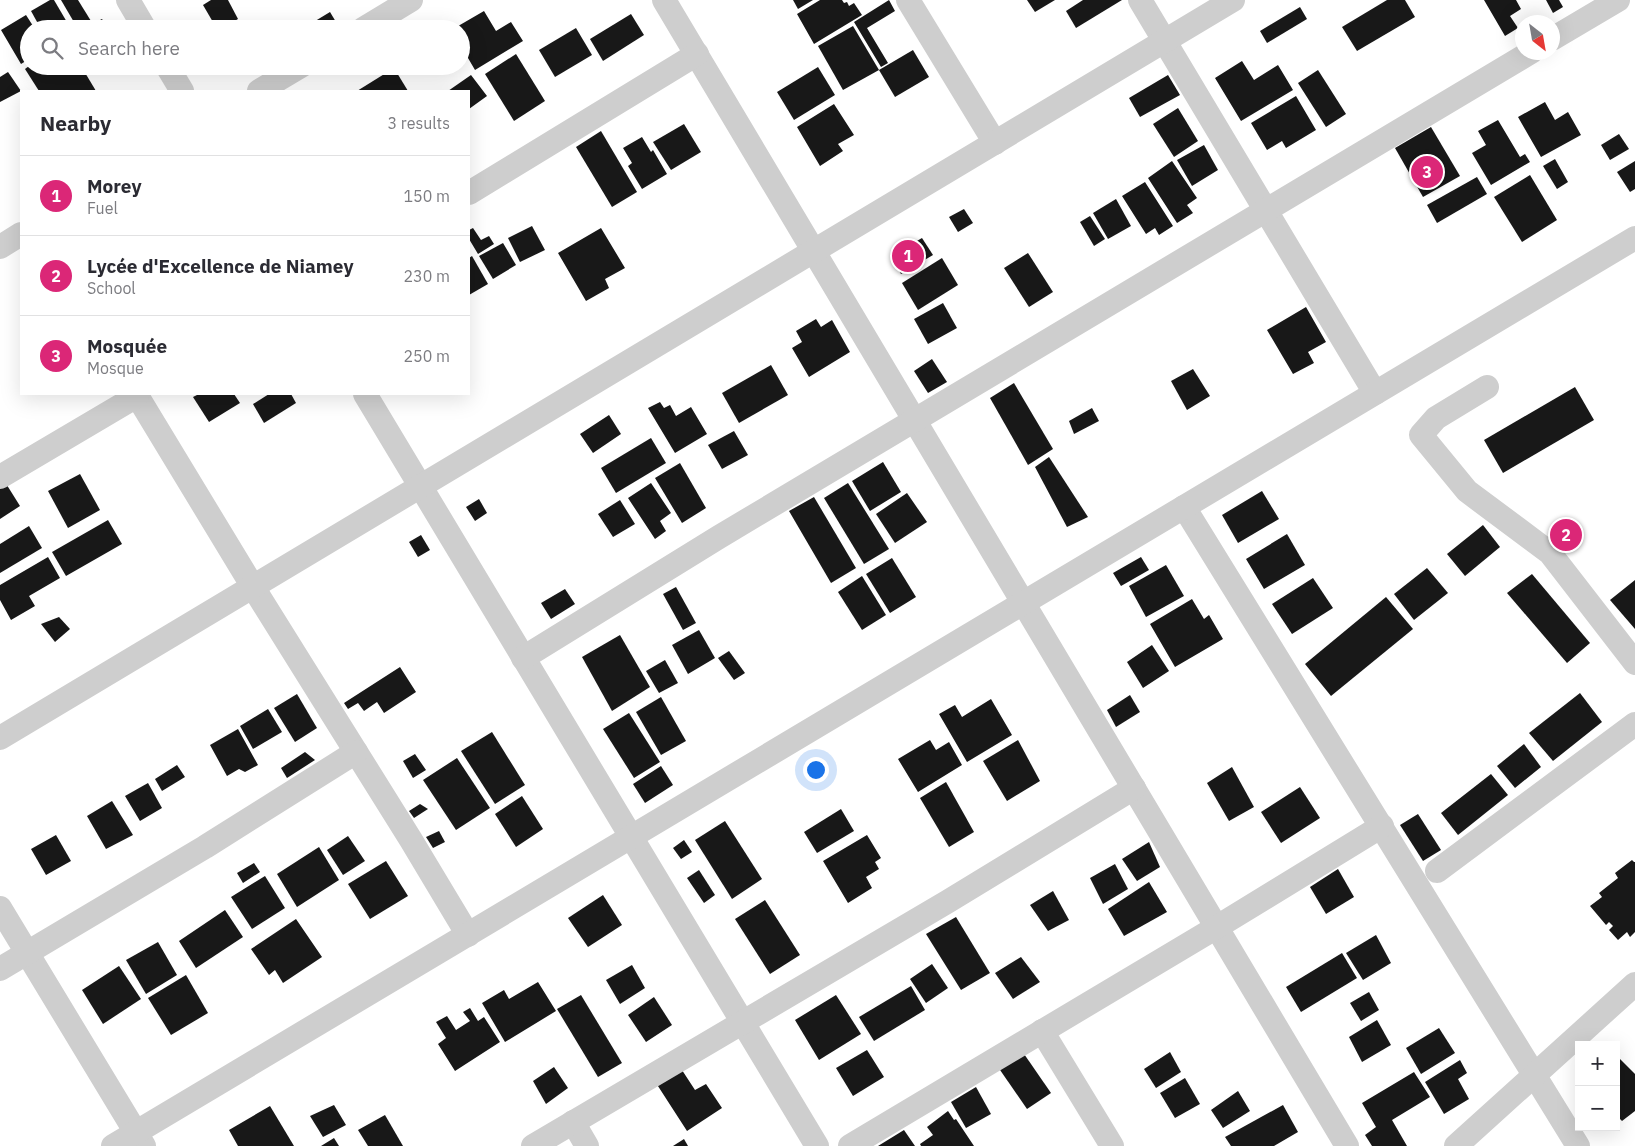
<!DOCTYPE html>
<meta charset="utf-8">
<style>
body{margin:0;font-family:"IBM Plex Sans",sans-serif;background:#f2f2f3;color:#2b2b33}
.controls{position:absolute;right:15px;bottom:15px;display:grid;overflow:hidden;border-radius:0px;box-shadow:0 5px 20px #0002}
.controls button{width:45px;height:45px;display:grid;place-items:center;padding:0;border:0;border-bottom:1px solid #e1e1e2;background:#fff;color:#2b2b33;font:25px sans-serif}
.compass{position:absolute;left:1515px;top:15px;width:45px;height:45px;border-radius:50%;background:#fff;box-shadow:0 5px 20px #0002;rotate:149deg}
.you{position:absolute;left:815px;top:769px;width:18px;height:18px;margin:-12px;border:4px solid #fff;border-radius:50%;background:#1a73e8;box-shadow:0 0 0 8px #1a73e833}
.badge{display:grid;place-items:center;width:32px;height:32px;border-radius:50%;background:#db2777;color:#fff;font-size:16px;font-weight:700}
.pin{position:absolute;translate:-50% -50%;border:2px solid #fff;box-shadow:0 1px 5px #0006}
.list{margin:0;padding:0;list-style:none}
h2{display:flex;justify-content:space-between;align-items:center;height:65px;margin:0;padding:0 20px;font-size:21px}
h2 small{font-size:16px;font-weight:400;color:#7c7c81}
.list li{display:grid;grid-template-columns:32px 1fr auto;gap:15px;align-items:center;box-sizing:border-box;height:80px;padding:0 20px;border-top:1px solid #e1e1e2}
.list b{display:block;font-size:19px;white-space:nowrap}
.list p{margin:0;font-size:16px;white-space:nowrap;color:#7c7c81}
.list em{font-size:16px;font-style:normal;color:#7c7c81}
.icon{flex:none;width:28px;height:28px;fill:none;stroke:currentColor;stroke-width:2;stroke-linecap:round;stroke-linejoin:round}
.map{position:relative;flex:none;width:1635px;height:1146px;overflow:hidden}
.search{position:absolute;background:#fff;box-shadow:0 5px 20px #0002;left:20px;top:20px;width:450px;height:55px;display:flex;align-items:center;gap:12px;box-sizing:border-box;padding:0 18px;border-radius:28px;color:#7c7c81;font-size:19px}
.panel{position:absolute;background:#fff;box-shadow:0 5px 20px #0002;left:20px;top:90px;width:450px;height:305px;border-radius:0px}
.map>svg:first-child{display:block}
.building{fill:#181818}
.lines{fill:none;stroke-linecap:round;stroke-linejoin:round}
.minor{stroke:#cecece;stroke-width:24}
</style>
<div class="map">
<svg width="1635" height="1146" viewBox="0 0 1635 1146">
<rect width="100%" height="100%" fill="#fff"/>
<g class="building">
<polygon points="50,0 54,0 71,29 41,29 31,11"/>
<polygon points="61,0 78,0 91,21 78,29"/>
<polygon points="211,0 228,0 238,19 221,29 217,29 203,5"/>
<polygon points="793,0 813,0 798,9"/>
<polygon points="820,0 842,0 844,3 847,2 849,6 854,3 862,15 814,44 797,14"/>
<polygon points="889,0 895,11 867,28 888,63 881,67 854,22"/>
<polygon points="1027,0 1055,0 1035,12"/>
<polygon points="1083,0 1122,0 1076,28 1066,11"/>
<polygon points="1387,0 1405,0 1415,17 1357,51 1342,27"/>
<polygon points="1484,0 1516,0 1521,9 1510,16 1518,28 1505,36"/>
<polygon points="1546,0 1559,0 1563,7 1553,13"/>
<polygon points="1300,7 1307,19 1267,43 1260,31"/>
<polygon points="484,11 496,31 511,22 523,41 475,70 461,46 461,29 453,29"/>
<polygon points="330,12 339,27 335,29 302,29"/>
<polygon points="631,14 644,35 603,61 590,39"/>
<polygon points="26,15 35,29 29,29 29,59 21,64 1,30"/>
<polygon points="102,19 108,29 95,29 92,24"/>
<polygon points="853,26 879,70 843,90 818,46"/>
<polygon points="576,28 592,55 555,77 539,50"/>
<polygon points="913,50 929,77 895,97 879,70"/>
<polygon points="516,54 545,101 514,121 485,74"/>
<polygon points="1242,61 1254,80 1278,65 1293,90 1241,121 1215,78"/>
<polygon points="29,66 81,66 96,91 39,91 25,69"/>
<polygon points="340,66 359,66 345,75"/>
<polygon points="818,67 835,95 794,120 777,92"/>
<polygon points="394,68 408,91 357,91"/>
<polygon points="1318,70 1346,114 1326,127 1298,83"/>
<polygon points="8,72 21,91 0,102 0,77"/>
<polygon points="471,75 487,96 469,109 469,91 448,91"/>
<polygon points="1168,75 1180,95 1140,117 1129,98"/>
<polygon points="1296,96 1316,130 1286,148 1282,141 1267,150 1251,123"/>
<polygon points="1545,102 1555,120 1568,112 1581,135 1541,157 1518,117"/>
<polygon points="834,104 854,135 838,144 843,151 820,166 797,127"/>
<polygon points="1178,108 1198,141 1174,157 1153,124"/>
<polygon points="1498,120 1520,157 1525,154 1530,162 1491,185 1472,153 1486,145 1478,131"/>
<polygon points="684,124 701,152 671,170 653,142"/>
<polygon points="1431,127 1460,176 1423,197 1395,148"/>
<polygon points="601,131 637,192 612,207 576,147"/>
<polygon points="1619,134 1629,149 1610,160 1601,145"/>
<polygon points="642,137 651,152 653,150 667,174 642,189 628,166 632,163 623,148"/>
<polygon points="1204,145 1218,170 1192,186 1177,160"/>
<polygon points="1555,159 1568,182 1557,189 1543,166"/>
<polygon points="1172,161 1197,198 1187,205 1193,213 1177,223 1148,178"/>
<polygon points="1635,161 1635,189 1630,192 1617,172"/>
<polygon points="1530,175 1557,220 1522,242 1494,197"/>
<polygon points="1477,177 1487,194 1437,223 1427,205"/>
<polygon points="1145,182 1173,226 1159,235 1155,228 1146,234 1122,196"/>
<polygon points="1116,199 1131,226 1108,239 1093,213"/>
<polygon points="964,209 973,223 958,232 949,217"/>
<polygon points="1090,216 1105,239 1094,246 1080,222"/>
<polygon points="532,226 545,250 520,262 508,238"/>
<polygon points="473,228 481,240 489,236 494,244 478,254 469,239 469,230"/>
<polygon points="601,228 625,268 605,279 609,288 586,301 558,253"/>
<polygon points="922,238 933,255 901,274 891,256"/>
<polygon points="503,243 516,265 493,279 479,256"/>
<polygon points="1028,253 1053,292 1029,307 1004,268"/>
<polygon points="472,256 488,284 469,295 469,258"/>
<polygon points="942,258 958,285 918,310 902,283"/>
<polygon points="943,303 957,328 928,344 914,319"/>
<polygon points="1306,307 1326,342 1308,352 1314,363 1293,374 1267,330"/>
<polygon points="816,319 821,327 832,320 850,352 809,377 792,348 802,342 796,331"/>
<polygon points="932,359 947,382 928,393 914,371"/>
<polygon points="771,365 788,395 739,423 722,393"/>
<polygon points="1193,369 1210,396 1187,410 1171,381"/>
<polygon points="1014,383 1053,449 1028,465 990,398"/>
<polygon points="1575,387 1594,420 1503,473 1484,440"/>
<polygon points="199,394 234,394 240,403 209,422 193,397"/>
<polygon points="269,394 291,394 296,403 264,423 253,404"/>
<polygon points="660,402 664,408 670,405 676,416 691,407 707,434 675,453 648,408"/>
<polygon points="1092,408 1099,421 1074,434 1069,421"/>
<polygon points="609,415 621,434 593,453 580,434"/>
<polygon points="734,431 748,455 722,469 708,445"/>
<polygon points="651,438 666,463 616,493 601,468"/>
<polygon points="1049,457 1088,517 1067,527 1035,467"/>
<polygon points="883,462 901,492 870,511 852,481"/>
<polygon points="680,463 706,508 682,523 655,478"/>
<polygon points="80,474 100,510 68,528 48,491"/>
<polygon points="5,482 20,506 0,519 0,485"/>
<polygon points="651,483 671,513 660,521 666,531 655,539 628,498"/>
<polygon points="848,483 889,549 864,564 824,498"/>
<polygon points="1262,491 1279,519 1238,543 1222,515"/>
<polygon points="907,493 927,522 895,543 876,514"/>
<polygon points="814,497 856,568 831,583 789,511"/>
<polygon points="479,499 487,513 475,521 466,507"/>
<polygon points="620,500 635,524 613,537 598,514"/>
<polygon points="108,520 122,544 66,576 52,552"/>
<polygon points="1483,525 1500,547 1465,576 1447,554"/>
<polygon points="29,526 42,548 0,573 0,544"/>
<polygon points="1287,534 1305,565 1264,589 1246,559"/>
<polygon points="421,535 430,550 418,557 409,542"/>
<polygon points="48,557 60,578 29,596 35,606 11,620 0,600 0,585"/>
<polygon points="1141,557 1149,570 1121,586 1113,573"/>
<polygon points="892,558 916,597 890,613 866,574"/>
<polygon points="1166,565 1184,596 1146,617 1129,586"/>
<polygon points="1427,568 1448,593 1414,620 1394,594"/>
<polygon points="1532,574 1590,643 1567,663 1507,593"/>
<polygon points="862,576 886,615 862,630 838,592"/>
<polygon points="1313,578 1333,608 1292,634 1272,604"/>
<polygon points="1635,580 1635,629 1610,600"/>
<polygon points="676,587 696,623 683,630 663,594"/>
<polygon points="565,589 575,604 551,619 541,603"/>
<polygon points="1386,597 1413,629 1331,696 1305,664"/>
<polygon points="1192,599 1204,619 1209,615 1223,639 1175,667 1150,624"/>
<polygon points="59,617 70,629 55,642 41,624"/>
<polygon points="699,630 715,658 688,674 672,645"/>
<polygon points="620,635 650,687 612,711 582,657"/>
<polygon points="1152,645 1169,671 1143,688 1127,662"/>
<polygon points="729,651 745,673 734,680 718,658"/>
<polygon points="665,660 678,683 659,693 646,671"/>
<polygon points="400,667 416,692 384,713 377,702 364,711 358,703 348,709 344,703"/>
<polygon points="1580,693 1602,722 1553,761 1529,733"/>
<polygon points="297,694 317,728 295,742 274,708"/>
<polygon points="1130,695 1140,712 1116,727 1107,710"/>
<polygon points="661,697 686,741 661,755 636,712"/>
<polygon points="991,699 1012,735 967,762 939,714 955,705 962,717"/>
<polygon points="268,709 282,732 253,749 240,726"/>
<polygon points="629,713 660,762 634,778 603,729"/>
<polygon points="238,729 258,765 245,772 239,769 227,776 210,745"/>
<polygon points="492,732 525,785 495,804 461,751"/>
<polygon points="930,740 936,750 949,742 962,765 918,792 898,759"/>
<polygon points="1018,740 1040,781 1007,801 983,761"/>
<polygon points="1524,744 1541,767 1515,788 1497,766"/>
<polygon points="305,752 315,760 287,778 281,768"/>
<polygon points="415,754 426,770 413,778 403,761"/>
<polygon points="457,758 490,808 456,830 423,780"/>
<polygon points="177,765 185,777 162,791 155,779"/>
<polygon points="661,766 673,785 645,803 633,784"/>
<polygon points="1232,767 1254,807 1229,821 1207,783"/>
<polygon points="1491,774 1508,795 1458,835 1441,813"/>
<polygon points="946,782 974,832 949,847 920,798"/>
<polygon points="148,783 162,808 140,821 125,796"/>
<polygon points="1300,787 1320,818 1281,843 1261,812"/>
<polygon points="522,796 543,829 516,847 495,814"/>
<polygon points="112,801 133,835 106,849 87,816"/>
<polygon points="420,804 428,809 414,818 409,811"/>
<polygon points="841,809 854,831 817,853 804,832"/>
<polygon points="1418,814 1441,850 1423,861 1400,825"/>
<polygon points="725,821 762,879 732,899 695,840"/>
<polygon points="439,831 445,842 433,848 426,837"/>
<polygon points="56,835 71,861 46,875 31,849"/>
<polygon points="867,835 881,858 875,862 879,869 866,877 872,888 848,903 823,861"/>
<polygon points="348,836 365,861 343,875 327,850"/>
<polygon points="684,840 692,852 681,859 673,848"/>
<polygon points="1149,842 1160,867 1137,881 1122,859"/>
<polygon points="319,847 339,880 297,907 277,874"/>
<polygon points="1632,860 1634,862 1635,862 1635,932 1630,937 1627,932 1618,940 1609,930 1613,926 1609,922 1606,925 1590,906 1602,897 1599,893 1618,878 1615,873"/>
<polygon points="386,861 408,896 370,919 348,884"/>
<polygon points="254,863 260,872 243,883 237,873"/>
<polygon points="1115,864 1128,889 1103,904 1090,878"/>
<polygon points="1338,869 1354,897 1326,914 1310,887"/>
<polygon points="699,870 715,895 704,903 687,878"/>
<polygon points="265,876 285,908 252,929 231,897"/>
<polygon points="1149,882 1167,912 1124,936 1108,909"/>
<polygon points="1053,891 1069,920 1048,931 1030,905"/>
<polygon points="603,895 622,925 588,947 568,918"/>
<polygon points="765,900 800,955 770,974 735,919"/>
<polygon points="225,910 243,937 196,968 179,941"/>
<polygon points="956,917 990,973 961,990 926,934"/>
<polygon points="296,919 322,957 283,983 275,970 269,975 251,949"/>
<polygon points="1376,935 1391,963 1363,980 1346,953"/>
<polygon points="158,942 177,975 146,994 126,960"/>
<polygon points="1342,953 1357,978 1301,1012 1286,987"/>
<polygon points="1021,957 1040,982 1013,999 995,973"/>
<polygon points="932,964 948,988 926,1003 910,979"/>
<polygon points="632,965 645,988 620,1004 606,980"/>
<polygon points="119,966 141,999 103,1024 82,990"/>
<polygon points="186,975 208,1013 171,1035 148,998"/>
<polygon points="538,982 556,1011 505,1042 482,1003 504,990 509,999"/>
<polygon points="911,986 925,1010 874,1041 859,1017"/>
<polygon points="1369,992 1379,1010 1361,1021 1350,1003"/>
<polygon points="581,995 622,1063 598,1077 557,1009"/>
<polygon points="836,995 861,1034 819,1060 795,1020"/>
<polygon points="654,997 672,1025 646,1042 628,1015"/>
<polygon points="470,1008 478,1021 484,1017 500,1042 455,1071 438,1044 446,1038 436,1022 447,1016 456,1030 470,1021 463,1012"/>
<polygon points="1377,1020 1391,1045 1362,1062 1349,1037"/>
<polygon points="1439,1028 1455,1053 1421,1074 1406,1048"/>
<polygon points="867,1050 884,1077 853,1096 836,1068"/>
<polygon points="1022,1051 1051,1093 1027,1109 998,1067"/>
<polygon points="1170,1052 1181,1072 1156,1088 1144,1069"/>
<polygon points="1616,1055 1635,1074 1635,1111 1622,1121 1616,1115"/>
<polygon points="1460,1060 1467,1073 1458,1079 1469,1099 1444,1114 1425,1082"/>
<polygon points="554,1067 568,1088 546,1104 533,1081"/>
<polygon points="680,1067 695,1090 706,1084 722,1108 687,1131 656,1083"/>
<polygon points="1414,1072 1430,1097 1392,1120 1407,1146 1372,1146 1365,1135 1376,1127 1362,1103"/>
<polygon points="1185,1078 1200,1104 1175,1118 1160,1093"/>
<polygon points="976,1087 991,1114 966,1128 951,1102"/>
<polygon points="1238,1091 1250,1111 1223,1128 1211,1110"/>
<polygon points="334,1105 346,1125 323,1137 310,1116"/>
<polygon points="1283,1105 1298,1132 1274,1146 1231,1146 1225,1137"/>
<polygon points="270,1106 294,1146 238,1146 229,1130"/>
<polygon points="948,1111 954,1120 956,1119 974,1146 921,1146 920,1144 933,1135 927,1127"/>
<polygon points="385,1115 403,1146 368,1146 358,1130"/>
<polygon points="904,1130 915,1146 878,1146"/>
<polygon points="334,1138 339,1146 321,1146"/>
<polygon points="684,1139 688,1146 673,1146"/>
</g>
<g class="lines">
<g class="minor">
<polyline points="128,0 145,29"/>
<polyline points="664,0 1347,1146"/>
<polyline points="908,0 995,143"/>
<polyline points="1140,0 1375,393"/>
<polyline points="363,29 411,0"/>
<polyline points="1552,39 1618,0"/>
<polyline points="167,66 182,91"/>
<polyline points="259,91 301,66"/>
<polyline points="469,193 697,54"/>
<polyline points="0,247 21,234"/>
<polyline points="1487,387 1436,418 1421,435 1467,491 1550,553 1635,663"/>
<polyline points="136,394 253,587 411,840 468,935"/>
<polyline points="365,394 817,1146"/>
<polyline points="0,477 137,396"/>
<polyline points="1184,507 1578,1146"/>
<polyline points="523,658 719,537 1531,52"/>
<polyline points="0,738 1233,0"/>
<polyline points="1437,871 1635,724"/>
<polyline points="0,908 144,1146"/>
<polyline points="0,969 205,847 356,752"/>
<polyline points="1042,1031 1112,1146"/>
<polyline points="573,1122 587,1146"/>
<polyline points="113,1146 1635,238"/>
<polyline points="533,1146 947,902 1134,788"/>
<polyline points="850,1146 1217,927 1382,826"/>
<polyline points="1456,1146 1635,984"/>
</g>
</g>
</svg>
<div class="controls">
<button>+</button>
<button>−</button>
</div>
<svg class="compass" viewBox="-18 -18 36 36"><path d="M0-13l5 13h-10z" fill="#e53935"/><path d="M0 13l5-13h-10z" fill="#7c7c81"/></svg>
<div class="you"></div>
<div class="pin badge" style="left:908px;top:256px">1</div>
<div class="pin badge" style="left:1566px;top:535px">2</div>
<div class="pin badge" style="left:1427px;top:172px">3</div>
<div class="search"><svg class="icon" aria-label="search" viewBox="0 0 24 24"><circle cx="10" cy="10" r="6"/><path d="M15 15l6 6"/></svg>Search here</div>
<section class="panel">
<h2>Nearby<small>3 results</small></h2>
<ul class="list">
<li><span class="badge">1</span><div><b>Morey</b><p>Fuel</p></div><em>150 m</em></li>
<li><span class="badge">2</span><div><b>Lycée d'Excellence de Niamey</b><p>School</p></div><em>230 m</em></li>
<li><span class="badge">3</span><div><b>Mosquée</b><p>Mosque</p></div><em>250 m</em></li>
</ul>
</section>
</div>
